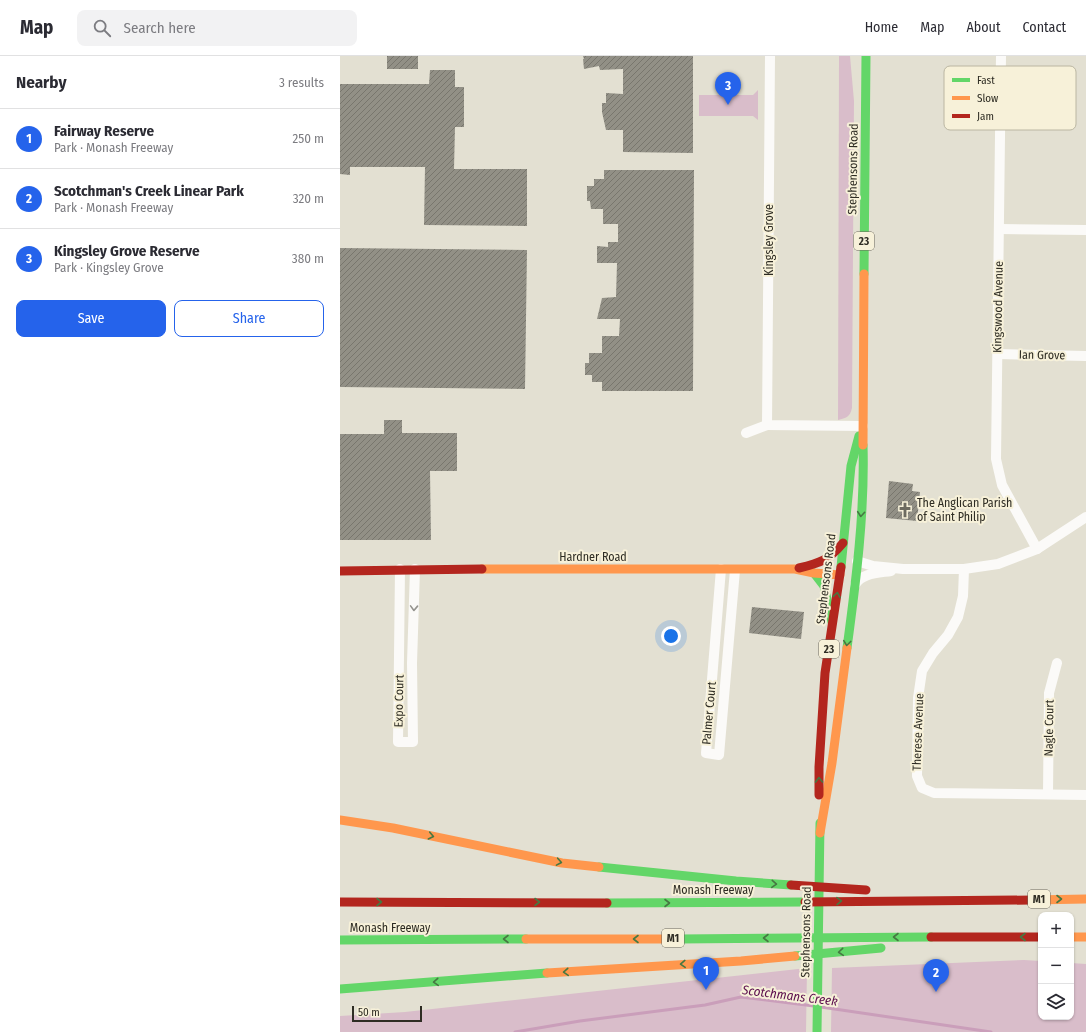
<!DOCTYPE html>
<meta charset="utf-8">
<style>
body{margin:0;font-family:"Fira Sans Condensed",sans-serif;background:#f2f2f3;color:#2b2b33}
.controls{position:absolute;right:12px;bottom:12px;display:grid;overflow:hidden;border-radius:8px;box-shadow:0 1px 3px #0004}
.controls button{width:36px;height:36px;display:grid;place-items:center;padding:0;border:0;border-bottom:1px solid #e1e1e2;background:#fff;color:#2b2b33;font:20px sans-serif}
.scale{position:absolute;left:12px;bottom:10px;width:70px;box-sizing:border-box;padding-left:4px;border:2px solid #2e2c23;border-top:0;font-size:11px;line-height:14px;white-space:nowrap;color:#2e2c23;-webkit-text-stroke:3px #f7f1d9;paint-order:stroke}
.you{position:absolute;left:331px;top:580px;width:14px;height:14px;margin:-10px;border:3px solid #fff;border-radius:50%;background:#1a73e8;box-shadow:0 0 0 6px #1a73e833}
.badge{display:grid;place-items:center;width:26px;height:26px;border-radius:50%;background:#2563eb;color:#fff;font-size:13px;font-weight:700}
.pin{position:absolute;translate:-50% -33px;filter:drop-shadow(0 1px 2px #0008)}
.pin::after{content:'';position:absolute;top:21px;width:14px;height:12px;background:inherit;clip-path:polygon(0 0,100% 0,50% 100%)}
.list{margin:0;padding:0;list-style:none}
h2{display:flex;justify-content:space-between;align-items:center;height:52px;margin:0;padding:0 16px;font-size:17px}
h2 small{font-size:13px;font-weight:400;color:#7c7c81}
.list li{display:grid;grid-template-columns:26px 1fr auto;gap:12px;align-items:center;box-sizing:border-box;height:60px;padding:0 16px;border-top:1px solid #e1e1e2}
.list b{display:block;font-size:15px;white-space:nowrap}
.list p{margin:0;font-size:13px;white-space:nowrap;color:#7c7c81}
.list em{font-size:13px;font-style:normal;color:#7c7c81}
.actions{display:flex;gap:8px;padding:12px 16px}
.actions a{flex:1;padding:9px 0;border:1px solid #2563eb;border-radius:8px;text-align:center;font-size:14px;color:#2563eb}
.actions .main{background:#2563eb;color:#fff}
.icon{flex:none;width:22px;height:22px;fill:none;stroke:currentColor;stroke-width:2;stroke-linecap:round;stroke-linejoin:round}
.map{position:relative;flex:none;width:746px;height:976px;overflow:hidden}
header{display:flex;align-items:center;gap:24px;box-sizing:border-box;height:56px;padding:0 20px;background:#fff;border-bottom:1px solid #e1e1e2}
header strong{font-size:19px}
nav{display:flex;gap:22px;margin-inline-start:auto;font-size:14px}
.search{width:280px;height:36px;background:#f2f2f3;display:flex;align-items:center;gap:10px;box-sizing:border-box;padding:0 14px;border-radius:8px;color:#7c7c81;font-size:15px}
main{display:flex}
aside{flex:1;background:#fff}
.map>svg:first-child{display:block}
.green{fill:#d9bdca}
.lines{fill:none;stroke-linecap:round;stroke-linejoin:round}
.stream{stroke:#ca9eba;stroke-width:3}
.building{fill:url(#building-hatch)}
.street{stroke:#fbfaf8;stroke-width:10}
.fast{stroke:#63d668;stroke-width:9}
.slow{stroke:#ff974d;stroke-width:9}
.jam{stroke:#b3261e;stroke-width:9}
.oneway{stroke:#467842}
.oneway2{stroke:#94938e}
.labels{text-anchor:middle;stroke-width:4;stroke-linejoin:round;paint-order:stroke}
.shield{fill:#f7f1d9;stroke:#6a675a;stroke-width:1}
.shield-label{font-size:11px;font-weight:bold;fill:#2e2c23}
.street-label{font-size:12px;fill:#2e2c23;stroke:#f7f1d9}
.poi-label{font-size:12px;fill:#2e2c23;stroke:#f7f1d9;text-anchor:start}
.water-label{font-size:13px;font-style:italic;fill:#5a0c4c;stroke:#f7f1d9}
.key{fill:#f7f1d9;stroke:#bbb6a2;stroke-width:1}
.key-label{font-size:11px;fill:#2e2c23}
</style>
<header>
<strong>Map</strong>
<div class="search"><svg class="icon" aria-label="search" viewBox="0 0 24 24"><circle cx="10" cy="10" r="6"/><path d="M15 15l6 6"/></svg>Search here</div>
<nav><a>Home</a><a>Map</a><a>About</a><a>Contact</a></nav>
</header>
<main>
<aside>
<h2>Nearby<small>3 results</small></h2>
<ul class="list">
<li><span class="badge">1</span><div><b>Fairway Reserve</b><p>Park · Monash Freeway</p></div><em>250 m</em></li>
<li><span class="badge">2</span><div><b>Scotchman's Creek Linear Park</b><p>Park · Monash Freeway</p></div><em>320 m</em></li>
<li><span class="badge">3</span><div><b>Kingsley Grove Reserve</b><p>Park · Kingsley Grove</p></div><em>380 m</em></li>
</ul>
<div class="actions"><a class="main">Save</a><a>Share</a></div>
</aside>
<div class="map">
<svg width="746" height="976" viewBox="0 0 746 976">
<defs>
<pattern id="building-hatch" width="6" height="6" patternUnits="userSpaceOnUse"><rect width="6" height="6" fill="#929086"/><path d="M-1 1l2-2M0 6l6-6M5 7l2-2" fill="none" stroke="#78766d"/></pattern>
</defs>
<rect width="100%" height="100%" fill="#e3e0d2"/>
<g class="green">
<path d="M 499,0 L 510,0 L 514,45 L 512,352 C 510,361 506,362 498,364 Z"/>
<polygon points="418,34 418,64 413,60 359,60 359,39 413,39"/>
<polygon points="684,904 701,905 701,961 731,961 731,907 746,908 746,976 491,976 492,912"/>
<polygon points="467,912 466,976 0,976 0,960 65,956"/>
</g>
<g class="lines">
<g class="stream">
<polyline points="481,951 651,976"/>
<polyline points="175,976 240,965 365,949 401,941 474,950"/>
</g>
</g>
<g class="building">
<rect x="47" y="0" width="31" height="13"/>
<polygon points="243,0 353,0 353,97 283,96 283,74 266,74 262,56 262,47 266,47 266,37 283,38 283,13 260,14 259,10 244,13 243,3 244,3"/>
<polygon points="90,14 115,14 115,31 124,31 124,71 115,71 114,113 187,113 187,170 84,169 85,111 10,111 10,119 0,118 0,28 89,28"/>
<polygon points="264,114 354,114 353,335 262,335 262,326 252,326 252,319 245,319 245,307 249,307 249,297 262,297 262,280 279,280 280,263 257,263 262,242 276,241 277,207 257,207 257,190 268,191 268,186 278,186 278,168 263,168 263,153 251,153 250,145 247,145 247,130 254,130 254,123 264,123"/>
<polygon points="0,192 187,194 185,333 0,331"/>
<polygon points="44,364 62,364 62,377 117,377 117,415 90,415 91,484 0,484 0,378 44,378"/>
<polygon points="549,425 573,428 572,435 580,436 577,465 546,462"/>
<polygon points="412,551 464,556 461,583 409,577"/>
</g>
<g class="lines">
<g class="street">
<polyline points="430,0 427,369 523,370"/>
<polyline points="661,0 656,403 662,429 697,493"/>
<polyline points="660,56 720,57"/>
<polyline points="660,173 746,174"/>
<polyline points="658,298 746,300"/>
<polyline points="406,377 427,369"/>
<polyline points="517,505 533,510 563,513 624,513 658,508 697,493 746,461"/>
<polyline points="60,513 58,686 73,686 72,607 75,513"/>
<polyline points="381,513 366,697 379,699 395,514"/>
<polyline points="624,513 623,540 618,561 608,579 593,597 582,615 578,642 577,720 582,732 594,737 746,739"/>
<path d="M 515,529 C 521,517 539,517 551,515"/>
<polyline points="708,738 709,637 717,607"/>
</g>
<g class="fast">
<polyline points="524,218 526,0"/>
<polyline points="501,511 511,410 519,380"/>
<polyline points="474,517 484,530 492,566"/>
<path d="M 507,592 C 516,525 525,456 523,389"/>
<polyline points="259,811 396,825 451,829"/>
<polyline points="267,847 465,846"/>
<polyline points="339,883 591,881"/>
<polyline points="0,884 186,883"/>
<polyline points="455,900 541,892"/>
<polyline points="0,933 207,917"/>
<polyline points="477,976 480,767"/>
</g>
<g class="slow">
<polyline points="523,389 524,218"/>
<polyline points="142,513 455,513 474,517 500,519"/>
<polyline points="0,764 53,772 222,807 259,811"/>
<polyline points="480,777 492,707 507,592"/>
<polyline points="692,844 746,843"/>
<polyline points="731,881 746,881"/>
<polyline points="186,883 339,883"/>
<polyline points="207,917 401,905 455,900"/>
</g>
<g class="jam">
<path d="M 459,512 C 480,507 489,504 503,487"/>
<polyline points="0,515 142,513"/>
<polyline points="479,739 479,711 485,617 501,511"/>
<polyline points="451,829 526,834"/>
<polyline points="0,846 267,847"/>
<polyline points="465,846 692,844"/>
<polyline points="591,881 701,881"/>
</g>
</g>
<defs><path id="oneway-chevron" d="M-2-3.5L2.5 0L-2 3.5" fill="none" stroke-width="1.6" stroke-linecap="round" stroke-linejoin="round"/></defs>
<g class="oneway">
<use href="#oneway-chevron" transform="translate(521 458) rotate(95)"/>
<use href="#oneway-chevron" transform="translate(497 539) rotate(-81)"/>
<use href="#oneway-chevron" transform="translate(507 587) rotate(97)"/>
<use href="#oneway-chevron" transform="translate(479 724) rotate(-91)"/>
<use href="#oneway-chevron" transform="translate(91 780) rotate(12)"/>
<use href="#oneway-chevron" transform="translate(219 806) rotate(10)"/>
<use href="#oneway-chevron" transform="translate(434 828) rotate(4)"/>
<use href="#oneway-chevron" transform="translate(719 843)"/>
<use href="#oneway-chevron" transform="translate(499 845) rotate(-1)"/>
<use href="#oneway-chevron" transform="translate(39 846)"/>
<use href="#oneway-chevron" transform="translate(197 846)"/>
<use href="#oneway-chevron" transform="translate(327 847)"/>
<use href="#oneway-chevron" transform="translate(556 881) rotate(180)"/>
<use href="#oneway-chevron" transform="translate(683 881) rotate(-180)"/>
<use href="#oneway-chevron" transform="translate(426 882) rotate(180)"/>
<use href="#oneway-chevron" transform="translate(166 883) rotate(180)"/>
<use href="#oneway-chevron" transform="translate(296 883) rotate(180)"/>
<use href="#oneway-chevron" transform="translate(501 896) rotate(175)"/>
<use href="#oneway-chevron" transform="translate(343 908) rotate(177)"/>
<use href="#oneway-chevron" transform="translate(226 916) rotate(176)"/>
<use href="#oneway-chevron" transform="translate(96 926) rotate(176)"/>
</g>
<use class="oneway2" href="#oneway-chevron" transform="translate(74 552) rotate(92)"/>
<defs>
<g id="church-bare" transform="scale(1.2)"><path d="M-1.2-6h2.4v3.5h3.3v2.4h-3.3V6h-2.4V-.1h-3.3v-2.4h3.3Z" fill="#6d6b60" stroke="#f7f1d9" stroke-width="2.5" paint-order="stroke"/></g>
</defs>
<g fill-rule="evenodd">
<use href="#church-bare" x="565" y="454"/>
</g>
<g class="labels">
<g class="shield">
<rect x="514" y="176" width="20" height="18" rx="3"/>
<rect x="479" y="584" width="20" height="18" rx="3"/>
<rect x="688" y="834" width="22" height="18" rx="3"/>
<rect x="322" y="873" width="22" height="18" rx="3"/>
</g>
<g class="shield-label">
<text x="524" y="189">23</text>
<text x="489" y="597">23</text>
<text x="699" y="847">M1</text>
<text x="333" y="886">M1</text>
</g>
<g class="street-label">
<text transform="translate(513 113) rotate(-89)" y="4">Stephensons Road</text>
<text transform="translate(429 184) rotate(-90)" y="4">Kingsley Grove</text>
<text transform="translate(658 251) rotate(-89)" y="4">Kingswood Avenue</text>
<text transform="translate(702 299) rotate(1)" y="4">Ian Grove</text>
<text x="253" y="505">Hardner Road</text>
<text transform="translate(486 523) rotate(-83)" y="4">Stephensons Road</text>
<text transform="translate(59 645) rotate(-89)" y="4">Expo Court</text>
<text transform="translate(369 657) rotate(-85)" y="4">Palmer Court</text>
<text transform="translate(709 672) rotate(-89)" y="4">Nagle Court</text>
<text transform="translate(578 676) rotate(-88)" y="4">Therese Avenue</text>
<text x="373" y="838">Monash Freeway</text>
<text x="50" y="876">Monash Freeway</text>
<text transform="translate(466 876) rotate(-89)" y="4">Stephensons Road</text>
</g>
<g class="poi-label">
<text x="577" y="451">The Anglican Parish<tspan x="577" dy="14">of Saint Philip</tspan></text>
</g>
<g class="water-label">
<text transform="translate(450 939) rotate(7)" y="5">Scotchmans Creek</text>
</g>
</g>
<rect x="604" y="10" width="132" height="64" rx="6" class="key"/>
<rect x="612" y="22" width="18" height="4" fill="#63d668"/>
<rect x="612" y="40" width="18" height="4" fill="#ff974d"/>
<rect x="612" y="58" width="18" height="4" fill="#b3261e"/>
<g class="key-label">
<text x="637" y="28">Fast</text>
<text x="637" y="46">Slow</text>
<text x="637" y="64">Jam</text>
</g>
</svg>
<div class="controls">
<button>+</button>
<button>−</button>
<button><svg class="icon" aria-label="layers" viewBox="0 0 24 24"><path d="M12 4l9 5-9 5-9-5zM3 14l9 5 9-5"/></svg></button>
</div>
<div class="scale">50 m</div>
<div class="you"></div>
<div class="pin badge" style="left:366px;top:934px">1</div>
<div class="pin badge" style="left:596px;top:936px">2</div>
<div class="pin badge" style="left:388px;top:49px">3</div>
</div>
</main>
